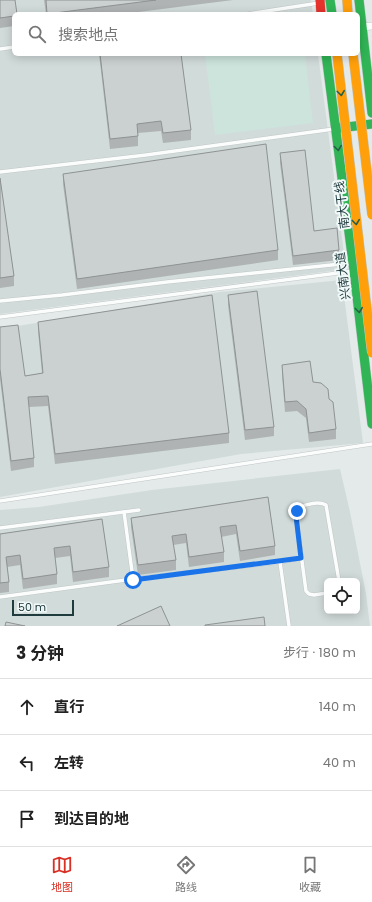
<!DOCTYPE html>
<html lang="zh">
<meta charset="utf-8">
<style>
body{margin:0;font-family:Poppins,"Noto Sans SC",sans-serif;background:#f6f6f6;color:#222}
.controls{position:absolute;right:12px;bottom:12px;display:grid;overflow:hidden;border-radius:6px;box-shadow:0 2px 10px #0003}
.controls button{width:36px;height:36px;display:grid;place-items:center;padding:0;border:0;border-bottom:1px solid #e0e0e0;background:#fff;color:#222;font:20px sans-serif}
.scale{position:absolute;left:12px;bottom:10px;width:62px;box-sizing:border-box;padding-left:4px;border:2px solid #203b3e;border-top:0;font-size:11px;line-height:14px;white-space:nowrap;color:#203b3e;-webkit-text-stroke:3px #f1f9f8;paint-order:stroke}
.stop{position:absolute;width:12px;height:12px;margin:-9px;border:3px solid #1a73e8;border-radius:50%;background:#fff}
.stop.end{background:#1a73e8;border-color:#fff;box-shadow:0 1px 4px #0008}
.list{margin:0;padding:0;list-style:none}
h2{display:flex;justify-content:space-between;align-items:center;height:52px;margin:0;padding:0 16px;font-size:17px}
h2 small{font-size:13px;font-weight:400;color:#767676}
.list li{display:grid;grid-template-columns:26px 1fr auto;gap:12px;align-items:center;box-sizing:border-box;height:56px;padding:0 16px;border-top:1px solid #e0e0e0}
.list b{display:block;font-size:15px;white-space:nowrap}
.list em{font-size:13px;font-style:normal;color:#767676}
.icon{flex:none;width:22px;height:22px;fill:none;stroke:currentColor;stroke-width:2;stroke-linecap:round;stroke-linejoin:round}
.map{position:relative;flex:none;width:372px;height:626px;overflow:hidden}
.search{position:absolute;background:#fff;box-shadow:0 2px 10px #0003;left:12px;right:12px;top:12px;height:44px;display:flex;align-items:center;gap:10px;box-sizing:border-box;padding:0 14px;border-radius:6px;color:#767676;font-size:15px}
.sheet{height:220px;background:#fff}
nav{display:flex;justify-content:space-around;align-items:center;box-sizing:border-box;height:56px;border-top:1px solid #e0e0e0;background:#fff;font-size:11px;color:#767676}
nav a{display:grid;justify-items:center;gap:2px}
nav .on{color:#d93025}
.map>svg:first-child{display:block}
.built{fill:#d1dbda;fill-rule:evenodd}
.green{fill:#cce4dc}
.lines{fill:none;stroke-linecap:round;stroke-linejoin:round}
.lane-casing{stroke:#c1c6c6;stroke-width:4.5}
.street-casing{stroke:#c1c6c6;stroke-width:8}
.fast-casing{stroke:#bfc7c7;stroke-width:10}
.slow-casing{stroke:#bfc7c7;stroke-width:10}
.jam-casing{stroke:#bfc7c7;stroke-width:10}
.lane{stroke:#fbfcfc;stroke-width:3.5}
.street{stroke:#fbfcfc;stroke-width:7}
.fast{stroke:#30b455;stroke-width:9}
.slow{stroke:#ff9f0a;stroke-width:9}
.jam{stroke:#e5322d;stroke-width:9}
.slow-bridge-casing{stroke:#c0c8c9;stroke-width:10;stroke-linecap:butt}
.slow-bridge{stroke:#ff9f0a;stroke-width:9}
.wall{fill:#afb3b3}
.building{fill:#cbd0d0;stroke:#8e9292}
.oneway{stroke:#255f45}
.route{stroke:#1a73e8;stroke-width:5}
.labels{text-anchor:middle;stroke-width:4;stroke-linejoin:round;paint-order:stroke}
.street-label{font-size:12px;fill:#203b3e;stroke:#f1f9f8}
</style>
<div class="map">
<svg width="372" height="626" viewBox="0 0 372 626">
<rect width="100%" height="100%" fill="#e4e9e9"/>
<g class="built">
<polygon points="0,0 311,0 313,14 14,14 14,54 318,54 346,269 0,314"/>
<polygon points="342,280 363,443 241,454 0,497 0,329 220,292"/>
<path d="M 340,469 L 350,512 L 366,594 L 370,626 L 0,626 L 0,510 L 39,507 L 152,490 ZM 327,581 L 357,581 L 357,611 L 327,611 Z"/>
</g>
<polygon class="green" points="205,54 305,54 313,123 215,135"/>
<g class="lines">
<g class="lane-casing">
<g id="lane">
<polyline points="248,14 319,3"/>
<polyline points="0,49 14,47"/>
<polyline points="0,172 146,155 334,129"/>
<polyline points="0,301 62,295 167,282 341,264"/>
<polyline points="0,317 353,271"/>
<polyline points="0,501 372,444"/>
<polyline points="124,512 133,579 280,562 289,626"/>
<polyline points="0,528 139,510"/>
<polyline points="280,562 301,558"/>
<path d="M 327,593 L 314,595 L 309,594 L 306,591 L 296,517 L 299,508 C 306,504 319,501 326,505 L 339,581"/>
<polyline points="0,597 133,579"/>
</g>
</g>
<g class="street-casing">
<polyline id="street" points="362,27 372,26"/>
</g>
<g class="fast-casing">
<g id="fast">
<polyline points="330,0 332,14"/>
<polyline points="359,0 372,113"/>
<polyline points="326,54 354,271 372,424"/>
<polyline points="339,128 372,124"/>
</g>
</g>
<g class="slow-casing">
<polyline id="slow" points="347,0 348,14"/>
</g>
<g class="jam-casing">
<polyline id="jam" points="320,0 321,14"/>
</g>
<use href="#lane" class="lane"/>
<use href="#street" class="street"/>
<use href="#fast" class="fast"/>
<use href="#slow" class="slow"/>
<use href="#jam" class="jam"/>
<g class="slow-bridge-casing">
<g id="slow-bridge">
<polyline points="337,54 372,353"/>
<polyline points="353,54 372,215"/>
</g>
</g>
<use href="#slow-bridge" class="slow-bridge"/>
</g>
<g class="wall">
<polygon points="0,0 14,14 14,26 0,28"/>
<polygon points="44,0 233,0 123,14 46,14"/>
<polygon points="99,54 181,54 191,130 191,140 163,143 161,131 138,133 138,146 110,149"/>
<polygon points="280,153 314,231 339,250 339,260 293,265 280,163"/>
<polygon points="63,174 278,250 278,260 77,289 63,184"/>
<polygon points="0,178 14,276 14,286 0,288"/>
<polygon points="228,295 274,427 274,436 245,440 228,305"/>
<polygon points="38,322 229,433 229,443 55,464 48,406 29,407 34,458 34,467 11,471 0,379 0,327 25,376 42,373 38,331"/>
<polygon points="282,365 313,382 336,429 336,439 309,442 306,418 297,411 285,412 282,375"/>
<polygon points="268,497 275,546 275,555 240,561 236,534 221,537 224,552 224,562 189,567 186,543 173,545 176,560 176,570 138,575 131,527 131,518"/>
<polygon points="102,519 109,567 109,577 73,582 70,556 55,558 57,574 57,584 23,589 20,565 7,567 9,582 9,592 0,593 0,534"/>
</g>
<g class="building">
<polygon points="0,0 15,0 17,14 14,14 14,16 0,18"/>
<polygon points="46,0 156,0 47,14"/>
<polygon points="100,54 181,54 191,130 163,133 161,121 137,124 138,136 110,139"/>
<polygon points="266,144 278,250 77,279 63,174"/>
<polygon points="305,150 314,231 337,228 339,250 293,256 280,153"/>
<polygon points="0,178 14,276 0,278"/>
<polygon points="257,291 274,427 245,430 228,295"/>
<polygon points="212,295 229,433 55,454 48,396 28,397 34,458 11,461 0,369 0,327 18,325 25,376 43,373 38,322"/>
<polygon points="310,361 313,382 321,383 328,389 329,399 333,402 336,429 309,433 306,409 297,401 285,402 282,365"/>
<polygon points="268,497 275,546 240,551 236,525 220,527 224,552 189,557 186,534 172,536 176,560 138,565 131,518"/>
<polygon points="102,519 109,567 73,572 70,546 54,548 57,574 23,579 20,555 6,557 9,582 0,583 0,534"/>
<polygon points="161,606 170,626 117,626"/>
<polygon points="264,617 265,626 205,626 205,625"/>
<polygon points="6,622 25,626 5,626"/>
</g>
<defs><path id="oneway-chevron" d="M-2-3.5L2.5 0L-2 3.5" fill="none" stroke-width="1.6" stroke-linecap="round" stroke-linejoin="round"/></defs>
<g class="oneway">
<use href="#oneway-chevron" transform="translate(341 93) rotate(83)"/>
<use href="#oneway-chevron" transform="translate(338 148) rotate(82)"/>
<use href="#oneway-chevron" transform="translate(356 222) rotate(83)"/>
<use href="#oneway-chevron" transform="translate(359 310) rotate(83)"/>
</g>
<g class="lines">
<polyline class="route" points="133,580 301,558 296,516 297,511"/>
</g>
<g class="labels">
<g class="street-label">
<text transform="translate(342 205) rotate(-97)" y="4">南大干线</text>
<text transform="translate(343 276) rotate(-97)" y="4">兴南大道</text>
</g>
</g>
</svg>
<div class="controls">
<button><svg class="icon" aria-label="locate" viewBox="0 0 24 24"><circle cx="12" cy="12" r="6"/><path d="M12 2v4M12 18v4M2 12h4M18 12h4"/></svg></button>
</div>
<div class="scale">50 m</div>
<div class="stop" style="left:133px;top:580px"></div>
<div class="stop end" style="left:297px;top:511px"></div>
<div class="search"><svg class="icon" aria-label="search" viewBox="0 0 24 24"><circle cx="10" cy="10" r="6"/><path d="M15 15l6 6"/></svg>搜索地点</div>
</div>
<section class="sheet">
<h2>3 分钟<small>步行 · 180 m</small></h2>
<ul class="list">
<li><svg class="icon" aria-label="ahead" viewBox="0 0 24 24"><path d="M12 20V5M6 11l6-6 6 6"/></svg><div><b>直行</b></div><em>140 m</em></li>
<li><svg class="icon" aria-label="left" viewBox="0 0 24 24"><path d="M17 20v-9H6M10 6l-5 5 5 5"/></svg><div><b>左转</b></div><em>40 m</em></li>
<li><svg class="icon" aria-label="arrive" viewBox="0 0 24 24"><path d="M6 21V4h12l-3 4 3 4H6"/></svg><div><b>到达目的地</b></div></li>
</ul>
</section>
<nav>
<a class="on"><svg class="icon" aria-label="map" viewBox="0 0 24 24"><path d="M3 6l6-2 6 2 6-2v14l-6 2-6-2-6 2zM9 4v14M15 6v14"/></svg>地图</a>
<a><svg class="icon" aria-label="directions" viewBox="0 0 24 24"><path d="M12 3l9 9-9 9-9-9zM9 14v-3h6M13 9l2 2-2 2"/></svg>路线</a>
<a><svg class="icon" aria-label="saved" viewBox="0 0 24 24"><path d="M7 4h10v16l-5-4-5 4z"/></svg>收藏</a>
</nav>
